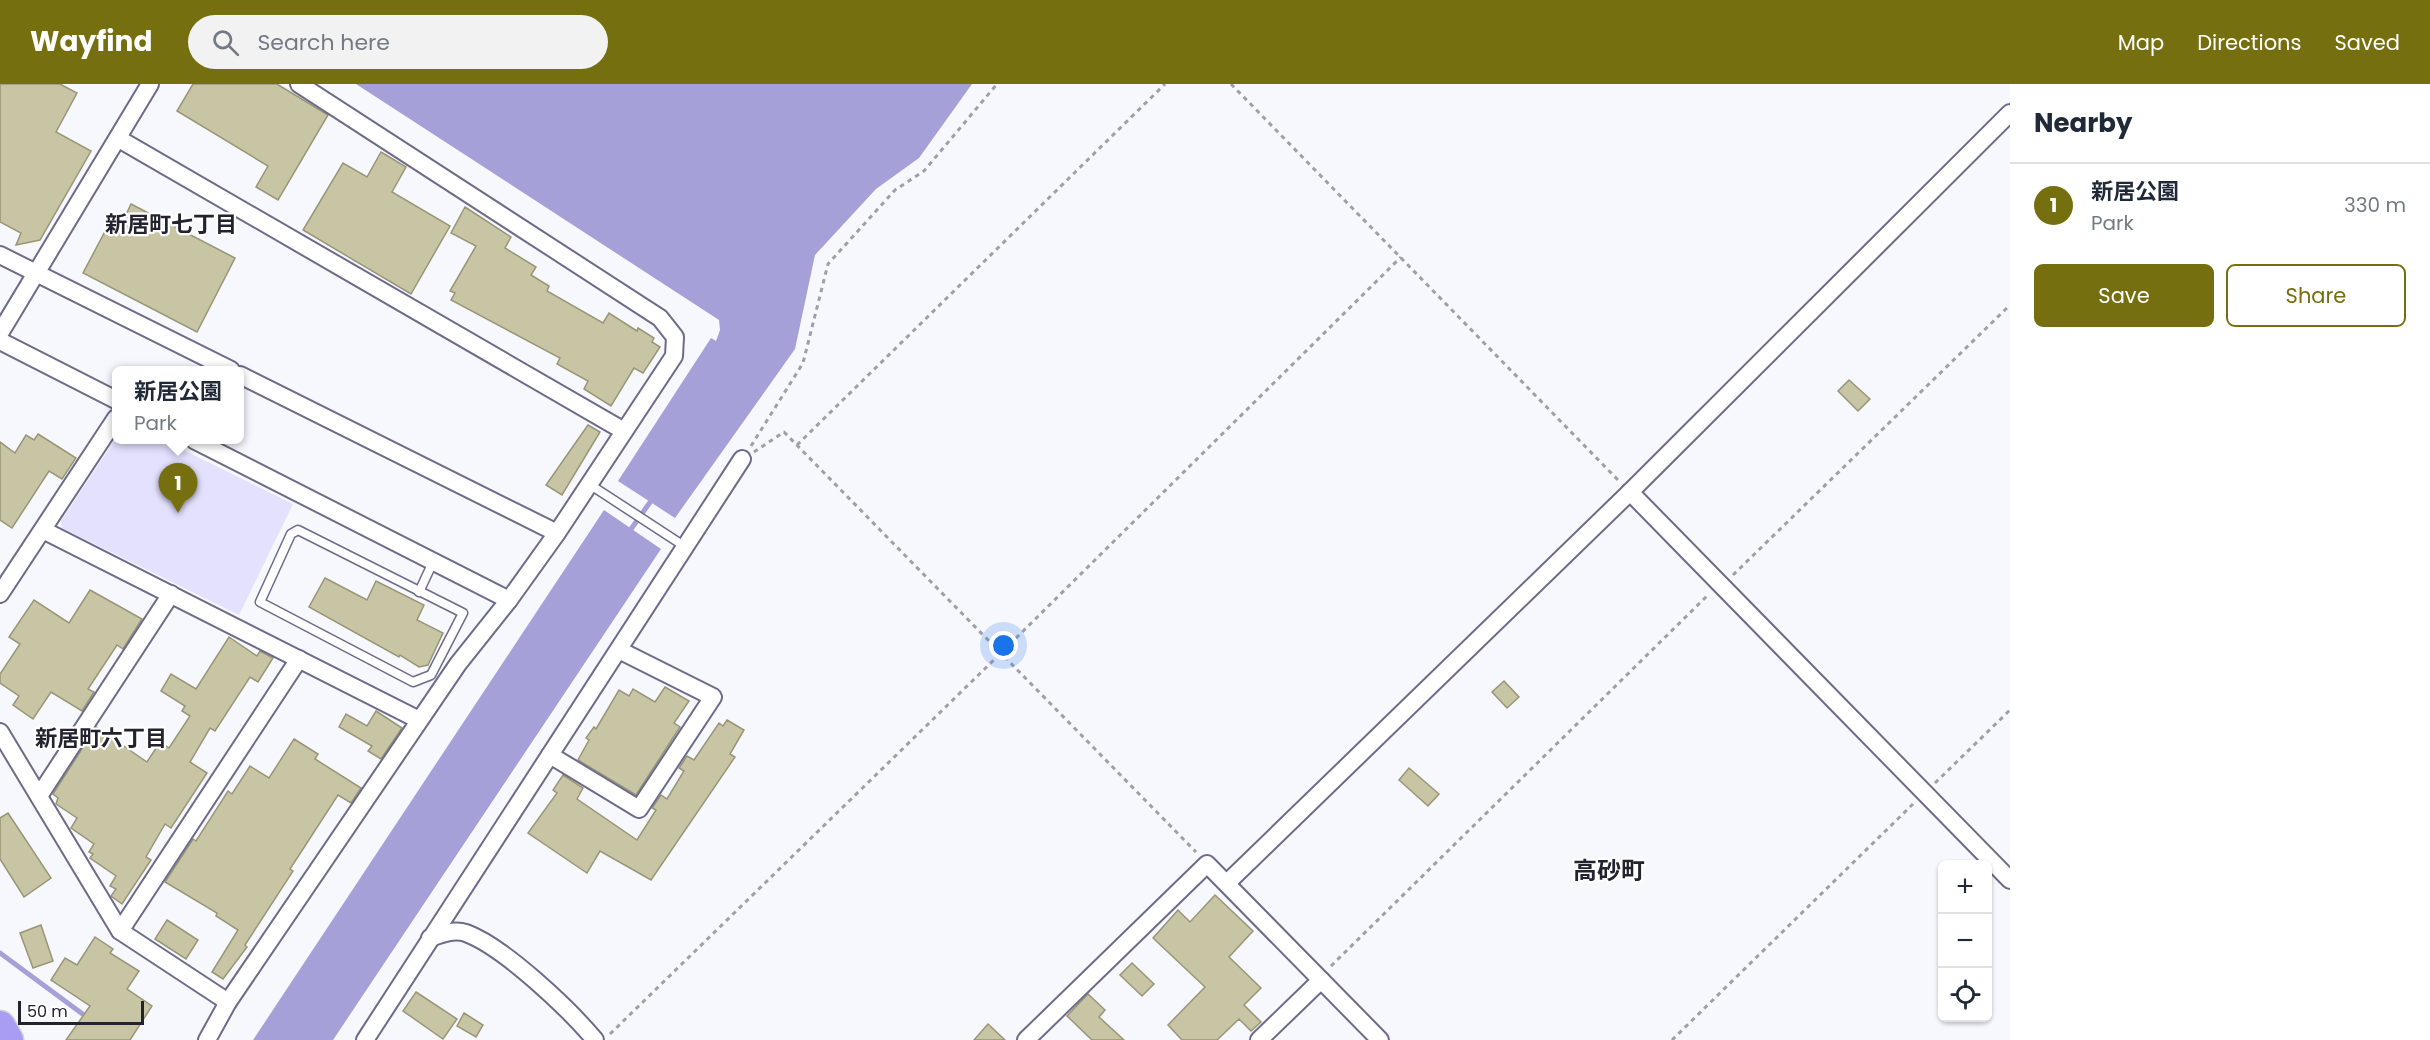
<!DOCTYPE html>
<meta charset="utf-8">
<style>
body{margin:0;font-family:Poppins,"Noto Sans JP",sans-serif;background:#f2f2f3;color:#1f2937}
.controls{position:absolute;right:18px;bottom:18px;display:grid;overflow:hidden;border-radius:9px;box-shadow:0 2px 4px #0004}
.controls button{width:54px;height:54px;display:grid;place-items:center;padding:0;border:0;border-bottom:2px solid #e0e1e3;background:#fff;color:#1f2937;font:30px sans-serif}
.scale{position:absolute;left:18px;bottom:15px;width:126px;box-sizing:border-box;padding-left:6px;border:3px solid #23222f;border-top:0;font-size:16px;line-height:21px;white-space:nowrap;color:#23222f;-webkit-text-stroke:4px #fff;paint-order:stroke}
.you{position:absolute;left:1004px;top:562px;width:21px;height:21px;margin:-15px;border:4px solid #fff;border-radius:50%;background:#1a73e8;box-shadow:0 0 0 9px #1a73e833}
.badge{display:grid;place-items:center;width:39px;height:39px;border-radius:50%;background:#766f0f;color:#fff;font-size:20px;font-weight:700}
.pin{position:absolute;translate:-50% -50px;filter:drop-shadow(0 2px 3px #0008)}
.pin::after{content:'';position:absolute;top:32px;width:21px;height:18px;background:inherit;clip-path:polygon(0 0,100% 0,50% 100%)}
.popup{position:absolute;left:112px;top:282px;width:132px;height:78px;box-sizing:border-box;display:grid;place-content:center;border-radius:9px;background:#fff;filter:drop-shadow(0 2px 4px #0005);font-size:20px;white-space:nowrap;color:#747a83}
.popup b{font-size:22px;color:#1f2937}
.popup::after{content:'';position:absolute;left:50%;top:100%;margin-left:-12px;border:12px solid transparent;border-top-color:#fff}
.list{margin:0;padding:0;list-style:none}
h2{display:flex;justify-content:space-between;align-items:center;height:78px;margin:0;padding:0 24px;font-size:26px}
h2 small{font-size:20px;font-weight:400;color:#747a83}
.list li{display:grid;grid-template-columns:39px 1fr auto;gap:18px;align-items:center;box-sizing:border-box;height:84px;padding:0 24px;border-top:2px solid #e0e1e3}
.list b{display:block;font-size:22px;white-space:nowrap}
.list p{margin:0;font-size:20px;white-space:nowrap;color:#747a83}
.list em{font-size:20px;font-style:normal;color:#747a83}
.actions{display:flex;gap:12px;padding:18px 24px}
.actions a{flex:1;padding:14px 0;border:2px solid #766f0f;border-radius:9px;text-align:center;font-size:21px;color:#766f0f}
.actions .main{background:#766f0f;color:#fff}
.icon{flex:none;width:33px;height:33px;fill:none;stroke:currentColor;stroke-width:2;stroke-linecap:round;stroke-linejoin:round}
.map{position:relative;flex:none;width:2010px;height:956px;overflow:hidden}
header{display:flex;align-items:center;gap:36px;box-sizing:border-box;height:84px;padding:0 30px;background:#766f0f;color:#fff}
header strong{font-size:28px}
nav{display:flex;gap:33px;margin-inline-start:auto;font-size:21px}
.search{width:420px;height:54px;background:#f2f2f3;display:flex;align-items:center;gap:15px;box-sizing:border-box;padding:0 21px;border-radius:33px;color:#747a83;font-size:22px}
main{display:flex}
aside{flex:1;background:#fff}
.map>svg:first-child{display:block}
.green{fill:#e3e1fe}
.water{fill:#a6a0d9}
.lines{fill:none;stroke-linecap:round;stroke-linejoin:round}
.stream{stroke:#a6a0d9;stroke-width:5}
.building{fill:#c7c5a3;stroke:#989676;stroke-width:1.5}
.lane-casing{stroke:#6d6b89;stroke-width:11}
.street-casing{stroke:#6d6b89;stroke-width:20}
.highway-casing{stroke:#d3d3d5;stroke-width:33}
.path{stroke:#a09fa9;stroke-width:3;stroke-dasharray:4.5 4.5;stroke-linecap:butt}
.lane{stroke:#fff;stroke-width:8}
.street{stroke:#fff;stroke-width:16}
.highway{stroke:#a89df2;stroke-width:30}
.labels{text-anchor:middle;stroke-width:4.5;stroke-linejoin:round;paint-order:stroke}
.neighbourhood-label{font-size:22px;font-weight:bold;fill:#23222f;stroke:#fff}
.quarter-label{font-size:24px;font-weight:bold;fill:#23222f;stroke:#fff}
</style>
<header>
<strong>Wayfind</strong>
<div class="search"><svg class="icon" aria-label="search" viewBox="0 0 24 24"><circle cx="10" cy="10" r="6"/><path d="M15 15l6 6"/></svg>Search here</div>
<nav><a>Map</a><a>Directions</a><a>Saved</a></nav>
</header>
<main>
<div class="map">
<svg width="2010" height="956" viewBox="0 0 2010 956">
<rect width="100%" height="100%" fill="#f7f7fe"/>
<polygon class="green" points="116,354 163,356 293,420 239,531 62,444 61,437"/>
<g class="water">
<polygon points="356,0 972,0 919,74 876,105 815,171 795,265 675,434 618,397 711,254 716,257 720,246 719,236"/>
<polygon points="604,426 661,465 333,956 253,956"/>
</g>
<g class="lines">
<g class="stream">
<polyline points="629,448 653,414"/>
<polyline points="0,869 88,934"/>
</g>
</g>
<g class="building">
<polygon points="0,0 60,0 77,9 56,48 91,67 40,156 16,161 21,149 0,138"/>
<polygon points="193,0 277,0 328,31 278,116 256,103 268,82 177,27"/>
<polygon points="381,68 406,83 392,108 450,142 411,210 303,146 343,79 367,93"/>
<polygon points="131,120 235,174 197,248 83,189 111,136 121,141"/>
<polygon points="465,123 511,153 505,164 536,183 531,191 549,202 547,207 603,239 609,229 637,247 638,244 654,254 652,258 660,263 643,289 634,284 611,322 584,305 588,297 557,280 560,274 451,216 455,209 450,207 476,162 451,149"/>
<polygon points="1849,296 1870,315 1858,327 1838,307"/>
<polygon points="588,341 600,348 562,411 546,401"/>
<polygon points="38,350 76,374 62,395 49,387 12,444 0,436 0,358 15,369 26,351 34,356"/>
<polygon points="325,494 367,516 376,497 424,521 417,536 443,549 428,581 419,583 400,571 399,573 309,523"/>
<polygon points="90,506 142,535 123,565 117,561 88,605 94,608 82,627 51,608 33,635 13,621 19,612 0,599 0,590 20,560 9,553 34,516 69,539"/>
<polygon points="229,553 257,572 260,567 273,574 258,598 250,593 215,647 210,644 190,678 207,689 171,744 165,740 146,773 151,776 122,820 111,812 116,805 110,802 116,792 90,774 93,770 89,768 94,760 71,744 77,734 56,720 58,714 53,710 96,643 147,678 160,658 169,664 190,632 182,627 185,622 161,607 171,590 196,605"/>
<polygon points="1504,597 1519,613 1507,624 1492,608"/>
<polygon points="665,603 689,617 674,639 680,643 636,711 578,676 589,656 586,654 594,643 596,645 619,606 629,612 633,605 655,618"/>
<polygon points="376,627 402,644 381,675 368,667 372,662 339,643 346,630 367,642"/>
<polygon points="727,636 744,646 730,670 735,673 651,796 600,767 587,789 528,749 557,709 553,706 563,691 583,704 577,715 637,756 656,726 652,724 661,711 667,715 684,687 679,684 687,672 694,676 719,639 723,642"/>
<polygon points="294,655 318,670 315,675 361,704 351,719 338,711 290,785 293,787 245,861 247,863 223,895 212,888 238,846 216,832 217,829 165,798 193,755 196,757 228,707 232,710 250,682 269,694"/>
<polygon points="1409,684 1439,710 1428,722 1399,696"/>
<polygon points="8,729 51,794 24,813 0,775 0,734"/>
<polygon points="1215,811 1253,847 1229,873 1261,904 1244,921 1261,938 1251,947 1239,935 1217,956 1182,956 1168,941 1205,903 1153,854 1178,826 1190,838"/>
<polygon points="167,836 198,856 186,875 155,855"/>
<polygon points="41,841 53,877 33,884 20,849"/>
<polygon points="95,853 113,865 110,869 139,887 127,905 152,922 130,956 66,956 90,922 51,896 65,874 77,881"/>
<polygon points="1132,879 1154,900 1142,912 1120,891"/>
<polygon points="416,908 457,935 443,955 403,927"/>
<polygon points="1088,910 1105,926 1099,933 1124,956 1092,956 1067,932"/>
<polygon points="464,929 483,941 476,953 457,942"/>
<polygon points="988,940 1005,956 974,956"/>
</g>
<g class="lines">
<g class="lane-casing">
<g id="lane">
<polyline points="589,400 684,462"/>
<polygon points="298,446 463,529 431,591 413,598 260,518 291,450"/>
<polyline points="419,508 433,478"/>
</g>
</g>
<g class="street-casing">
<g id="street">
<polyline points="119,55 624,347"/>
<polyline points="0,171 231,286"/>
<polyline points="0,249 150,0"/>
<polyline points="0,257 116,316"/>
<polyline points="240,291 557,449"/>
<polyline points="194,356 509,516"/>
<polyline points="1630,408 2010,796"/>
<polyline points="43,446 419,636"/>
<polyline points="0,510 116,334"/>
<polyline points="0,648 120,847 228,918"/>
<polyline points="550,671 639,725 713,613 619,566"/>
<polyline points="39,712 171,510"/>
<polyline points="1228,798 1630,408 2010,29"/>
<polyline points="120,847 299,575"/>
<path d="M 430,854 C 441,850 454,845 466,849 C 504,863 569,925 595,956"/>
<polyline points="207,956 228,918 458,580 509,516 557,449 674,272 675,253 660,234 299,0"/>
<polyline points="365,956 742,375"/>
<polyline points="1026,956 1207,780 1380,956"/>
<polyline points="1259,956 1321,896"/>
</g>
</g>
<g class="highway-casing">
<polyline id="highway" points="0,942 8,956"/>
</g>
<g class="path">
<polyline points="1231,0 1618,396"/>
<polyline points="797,361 1165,0"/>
<polyline points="751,362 803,279 828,180 895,106 924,87 997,0"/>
<polyline points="754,368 784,348 1196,768"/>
<polyline points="1733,491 2010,221"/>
<polyline points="1935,699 2010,626"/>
<polyline points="1331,882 1709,510"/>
<polyline points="610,950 1001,569 1401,173"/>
<polyline points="1672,956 1913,720"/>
</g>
<use href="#lane" class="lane"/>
<use href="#street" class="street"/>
<use href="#highway" class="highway"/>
</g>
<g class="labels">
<g class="neighbourhood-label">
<text x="171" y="148">新居町七丁目</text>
<text x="101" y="662">新居町六丁目</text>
</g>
<g class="quarter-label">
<text x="1609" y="795">高砂町</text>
</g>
</g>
</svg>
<div class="controls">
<button>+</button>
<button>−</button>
<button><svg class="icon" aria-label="locate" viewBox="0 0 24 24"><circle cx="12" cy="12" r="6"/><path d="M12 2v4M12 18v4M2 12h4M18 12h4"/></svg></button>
</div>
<div class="scale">50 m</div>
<div class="you"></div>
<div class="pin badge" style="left:178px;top:429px">1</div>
<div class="popup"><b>新居公園</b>Park</div>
</div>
<aside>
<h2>Nearby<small></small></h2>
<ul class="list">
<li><span class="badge">1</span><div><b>新居公園</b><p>Park</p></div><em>330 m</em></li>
</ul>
<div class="actions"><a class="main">Save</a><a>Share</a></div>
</aside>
</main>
